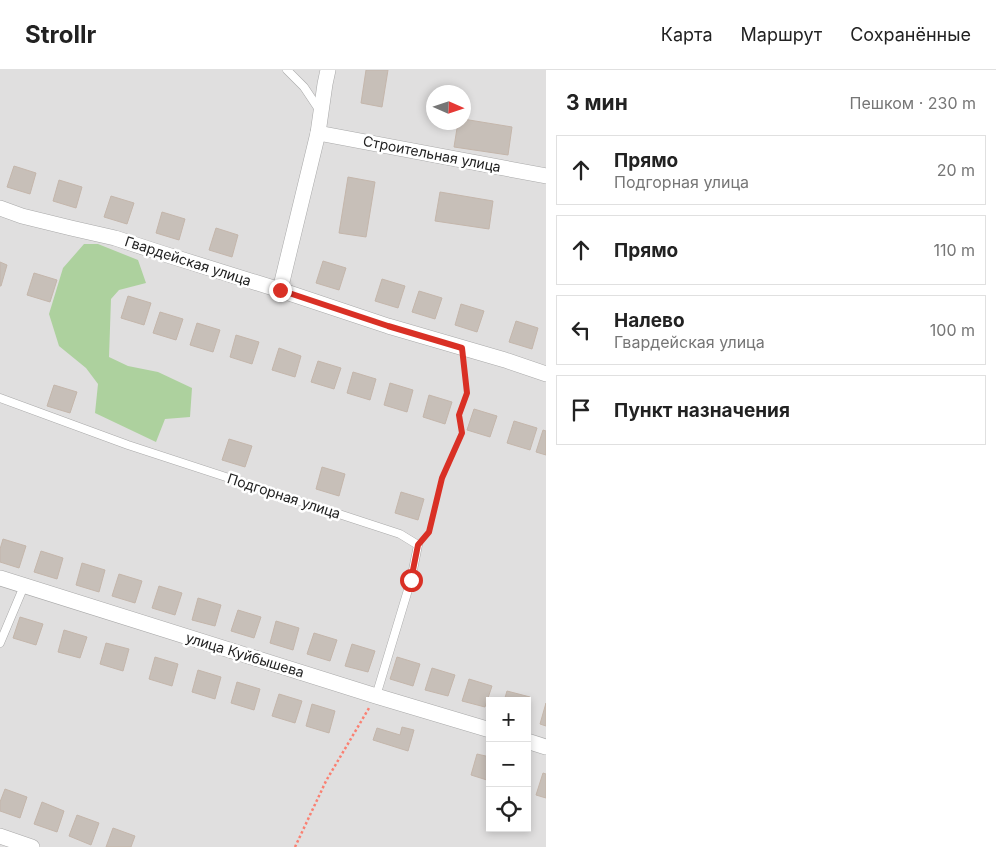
<!DOCTYPE html>
<html lang="ru">
<meta charset="utf-8">
<style>
body{margin:0;font-family:Inter,sans-serif;background:#f6f6f6;color:#222}
.controls{position:absolute;right:15px;bottom:15px;display:grid;overflow:hidden;border-radius:0px;box-shadow:0 2px 8px #0003}
.controls button{width:45px;height:45px;display:grid;place-items:center;padding:0;border:0;border-bottom:1px solid #e0e0e0;background:#fff;color:#222;font:25px sans-serif}
.compass{position:absolute;left:426px;top:15px;width:45px;height:45px;border-radius:50%;background:#fff;box-shadow:0 2px 8px #0003;rotate:93deg}
.stop{position:absolute;width:15px;height:15px;margin:-11px;border:4px solid #d93025;border-radius:50%;background:#fff}
.stop.end{background:#d93025;border-color:#fff;box-shadow:0 1px 5px #0008}
.list{margin:0;padding:0;list-style:none}
h2{display:flex;justify-content:space-between;align-items:center;height:65px;margin:0;padding:0 20px;font-size:21px}
h2 small{font-size:16px;font-weight:400;color:#767676}
.list li{display:grid;grid-template-columns:32px 1fr auto;gap:15px;align-items:center;box-sizing:border-box;height:70px;margin:0 10px 10px;padding:0 10px;border:1px solid #e0e0e0;border-radius:0px}
.list b{display:block;font-size:19px;white-space:nowrap}
.list p{margin:0;font-size:16px;white-space:nowrap;color:#767676}
.list em{font-size:16px;font-style:normal;color:#767676}
.icon{flex:none;width:28px;height:28px;fill:none;stroke:currentColor;stroke-width:2;stroke-linecap:round;stroke-linejoin:round}
.map{position:relative;flex:none;width:546px;height:777px;overflow:hidden}
header{display:flex;align-items:center;gap:30px;box-sizing:border-box;height:70px;padding:0 25px;background:#fff;border-bottom:1px solid #e0e0e0}
header strong{font-size:24px}
nav{display:flex;gap:28px;margin-inline-start:auto;font-size:18px}
main{display:flex}
aside{flex:1;background:#fff}
.map>svg:first-child{display:block}
.residential{fill:#e0dfdf;fill-rule:evenodd}
.forest{fill:#add19e}
.building{fill:#c7bfb8;stroke:#c4b6ab}
.lines{fill:none;stroke-linecap:round;stroke-linejoin:round}
.lane-casing{stroke:#a9a9a9;stroke-width:9}
.street-casing{stroke:#a9a9a9;stroke-width:16}
.path{stroke:#fa8072;stroke-width:2.5;stroke-dasharray:2.5 2.5;stroke-linecap:butt}
.lane{stroke:#fff;stroke-width:8}
.street{stroke:#fff;stroke-width:15}
.route{stroke:#d93025;stroke-width:6}
.labels{text-anchor:middle;stroke-width:5;stroke-linejoin:round;paint-order:stroke}
.street-label{font-size:14px;fill:#222;stroke:#fff}
</style>
<header>
<strong>Strollr</strong>
<nav><a>Карта</a><a>Маршрут</a><a>Сохранённые</a></nav>
</header>
<main>
<div class="map">
<svg width="546" height="777" viewBox="0 0 546 777">
<rect width="100%" height="100%" fill="#f2efe9"/>
<path class="residential" d="M 0,0 L 546,0 L 546,777 L 0,777 ZM 433,22 L 463,22 L 463,52 L 433,52 ZM 490,631 L 527,631 L 527,758 L 490,758 Z"/>
<polygon class="forest" points="84,174 98,174 138,190 146,213 119,220 111,229 109,287 128,296 158,302 192,318 190,347 165,349 156,372 95,343 98,314 86,298 59,276 49,244 63,198"/>
<g class="building">
<polygon points="366,0 388,0 382,37 361,33"/>
<polygon points="463,49 512,57 508,85 454,77 458,52 463,52"/>
<polygon points="14,96 36,103 30,124 7,117"/>
<polygon points="348,107 375,112 366,167 339,163"/>
<polygon points="59,110 82,117 76,138 53,131"/>
<polygon points="440,122 493,131 489,159 435,151"/>
<polygon points="111,126 134,133 127,154 104,147"/>
<polygon points="162,142 185,149 179,170 156,163"/>
<polygon points="216,158 238,165 232,187 209,180"/>
<polygon points="323,191 346,198 339,220 316,213"/>
<polygon points="0,192 7,195 1,216 0,216"/>
<polygon points="34,203 57,210 50,232 27,225"/>
<polygon points="382,209 405,216 398,238 375,231"/>
<polygon points="419,221 442,228 435,249 412,242"/>
<polygon points="128,226 151,233 144,255 121,248"/>
<polygon points="461,234 484,241 477,262 455,255"/>
<polygon points="160,242 183,249 176,270 153,263"/>
<polygon points="516,251 538,258 532,279 509,272"/>
<polygon points="197,253 220,260 213,282 190,275"/>
<polygon points="236,265 259,272 252,294 230,287"/>
<polygon points="279,278 301,286 295,307 272,300"/>
<polygon points="318,291 341,298 334,319 311,312"/>
<polygon points="353,302 376,309 370,330 347,323"/>
<polygon points="390,313 413,320 407,342 384,335"/>
<polygon points="54,315 77,322 70,343 47,336"/>
<polygon points="429,325 452,332 445,354 423,347"/>
<polygon points="474,339 497,346 490,367 467,360"/>
<polygon points="514,351 537,358 530,380 507,373"/>
<polygon points="543,360 546,361 546,385 536,382"/>
<polygon points="229,369 252,376 245,397 222,390"/>
<polygon points="322,397 345,404 339,426 316,419"/>
<polygon points="401,422 424,429 418,450 395,443"/>
<polygon points="3,469 26,476 19,498 0,492 0,479"/>
<polygon points="41,481 63,488 57,509 34,502"/>
<polygon points="82,493 105,500 99,522 76,515"/>
<polygon points="119,504 142,511 135,533 112,526"/>
<polygon points="159,516 182,523 175,545 152,538"/>
<polygon points="198,528 221,535 215,556 192,550"/>
<polygon points="238,540 261,547 254,568 231,561"/>
<polygon points="20,547 43,554 36,575 13,568"/>
<polygon points="276,551 299,558 293,580 270,573"/>
<polygon points="64,560 87,567 80,588 58,582"/>
<polygon points="314,563 337,570 330,591 307,584"/>
<polygon points="106,573 129,579 123,601 100,594"/>
<polygon points="352,574 375,581 368,602 345,596"/>
<polygon points="155,587 178,594 172,616 149,609"/>
<polygon points="397,587 420,594 413,616 390,609"/>
<polygon points="432,598 455,605 448,626 425,620"/>
<polygon points="198,600 221,607 215,629 192,622"/>
<polygon points="469,609 492,616 485,637 462,631"/>
<polygon points="237,612 260,619 254,640 231,633"/>
<polygon points="507,621 530,627 527,637 527,631 504,631"/>
<polygon points="279,624 302,631 295,653 272,646"/>
<polygon points="546,633 546,656 540,654"/>
<polygon points="312,634 335,641 329,663 306,656"/>
<polygon points="402,657 414,660 408,681 373,670 377,658 400,665"/>
<polygon points="477,684 490,687 490,711 471,705"/>
<polygon points="543,703 546,704 546,728 536,725"/>
<polygon points="5,719 27,727 20,748 0,741 0,732"/>
<polygon points="42,732 64,741 57,762 34,754"/>
<polygon points="77,745 99,753 91,775 69,766"/>
<polygon points="113,758 135,766 131,777 106,777"/>
</g>
<g class="lines">
<g class="lane-casing">
<g id="lane">
<polyline points="287,0 304,17 320,41"/>
<polyline points="0,328 128,375 400,464 418,475 411,510 376,626"/>
<polyline points="0,573 24,516"/>
</g>
</g>
<g class="street-casing">
<g id="street">
<polyline points="318,63 546,106"/>
<polyline points="0,138 22,146 71,158 115,168 161,183 280,220 388,256 505,290 546,304"/>
<polyline points="280,220 318,63 325,14 328,0"/>
<polyline points="0,508 376,626 490,660"/>
<polyline points="527,671 546,677"/>
<polyline points="0,766 32,777"/>
</g>
</g>
<g class="path">
<polyline points="424,468 429,462 442,408 462,363 459,345 467,323 464,291"/>
<polyline points="295,777 326,711 369,638"/>
</g>
<use href="#lane" class="lane"/>
<use href="#street" class="street"/>
</g>
<g class="lines">
<polyline class="route" points="280,220 388,256 462,278 467,323 459,345 462,363 442,408 429,462 418,475 411,510"/>
</g>
<g class="labels">
<g class="street-label">
<text transform="translate(432 84) rotate(11)" y="5">Строительная улица</text>
<text transform="translate(188 191) rotate(18)" y="5">Гвардейская улица</text>
<text transform="translate(284 426) rotate(18)" y="5">Подгорная улица</text>
<text transform="translate(245 585) rotate(17)" y="5">улица Куйбышева</text>
</g>
</g>
</svg>
<div class="controls">
<button>+</button>
<button>−</button>
<button><svg class="icon" aria-label="locate" viewBox="0 0 24 24"><circle cx="12" cy="12" r="6"/><path d="M12 2v4M12 18v4M2 12h4M18 12h4"/></svg></button>
</div>
<svg class="compass" viewBox="-18 -18 36 36"><path d="M0-13l5 13h-10z" fill="#e53935"/><path d="M0 13l5-13h-10z" fill="#767676"/></svg>
<div class="stop" style="left:411px;top:510px"></div>
<div class="stop end" style="left:280px;top:220px"></div>
</div>
<aside>
<h2>3 мин<small>Пешком · 230 m</small></h2>
<ul class="list">
<li><svg class="icon" aria-label="ahead" viewBox="0 0 24 24"><path d="M12 20V5M6 11l6-6 6 6"/></svg><div><b>Прямо</b><p>Подгорная улица</p></div><em>20 m</em></li>
<li><svg class="icon" aria-label="ahead" viewBox="0 0 24 24"><path d="M12 20V5M6 11l6-6 6 6"/></svg><div><b>Прямо</b></div><em>110 m</em></li>
<li><svg class="icon" aria-label="left" viewBox="0 0 24 24"><path d="M17 20v-9H6M10 6l-5 5 5 5"/></svg><div><b>Налево</b><p>Гвардейская улица</p></div><em>100 m</em></li>
<li><svg class="icon" aria-label="arrive" viewBox="0 0 24 24"><path d="M6 21V4h12l-3 4 3 4H6"/></svg><div><b>Пункт назначения</b></div></li>
</ul>
</aside>
</main>
